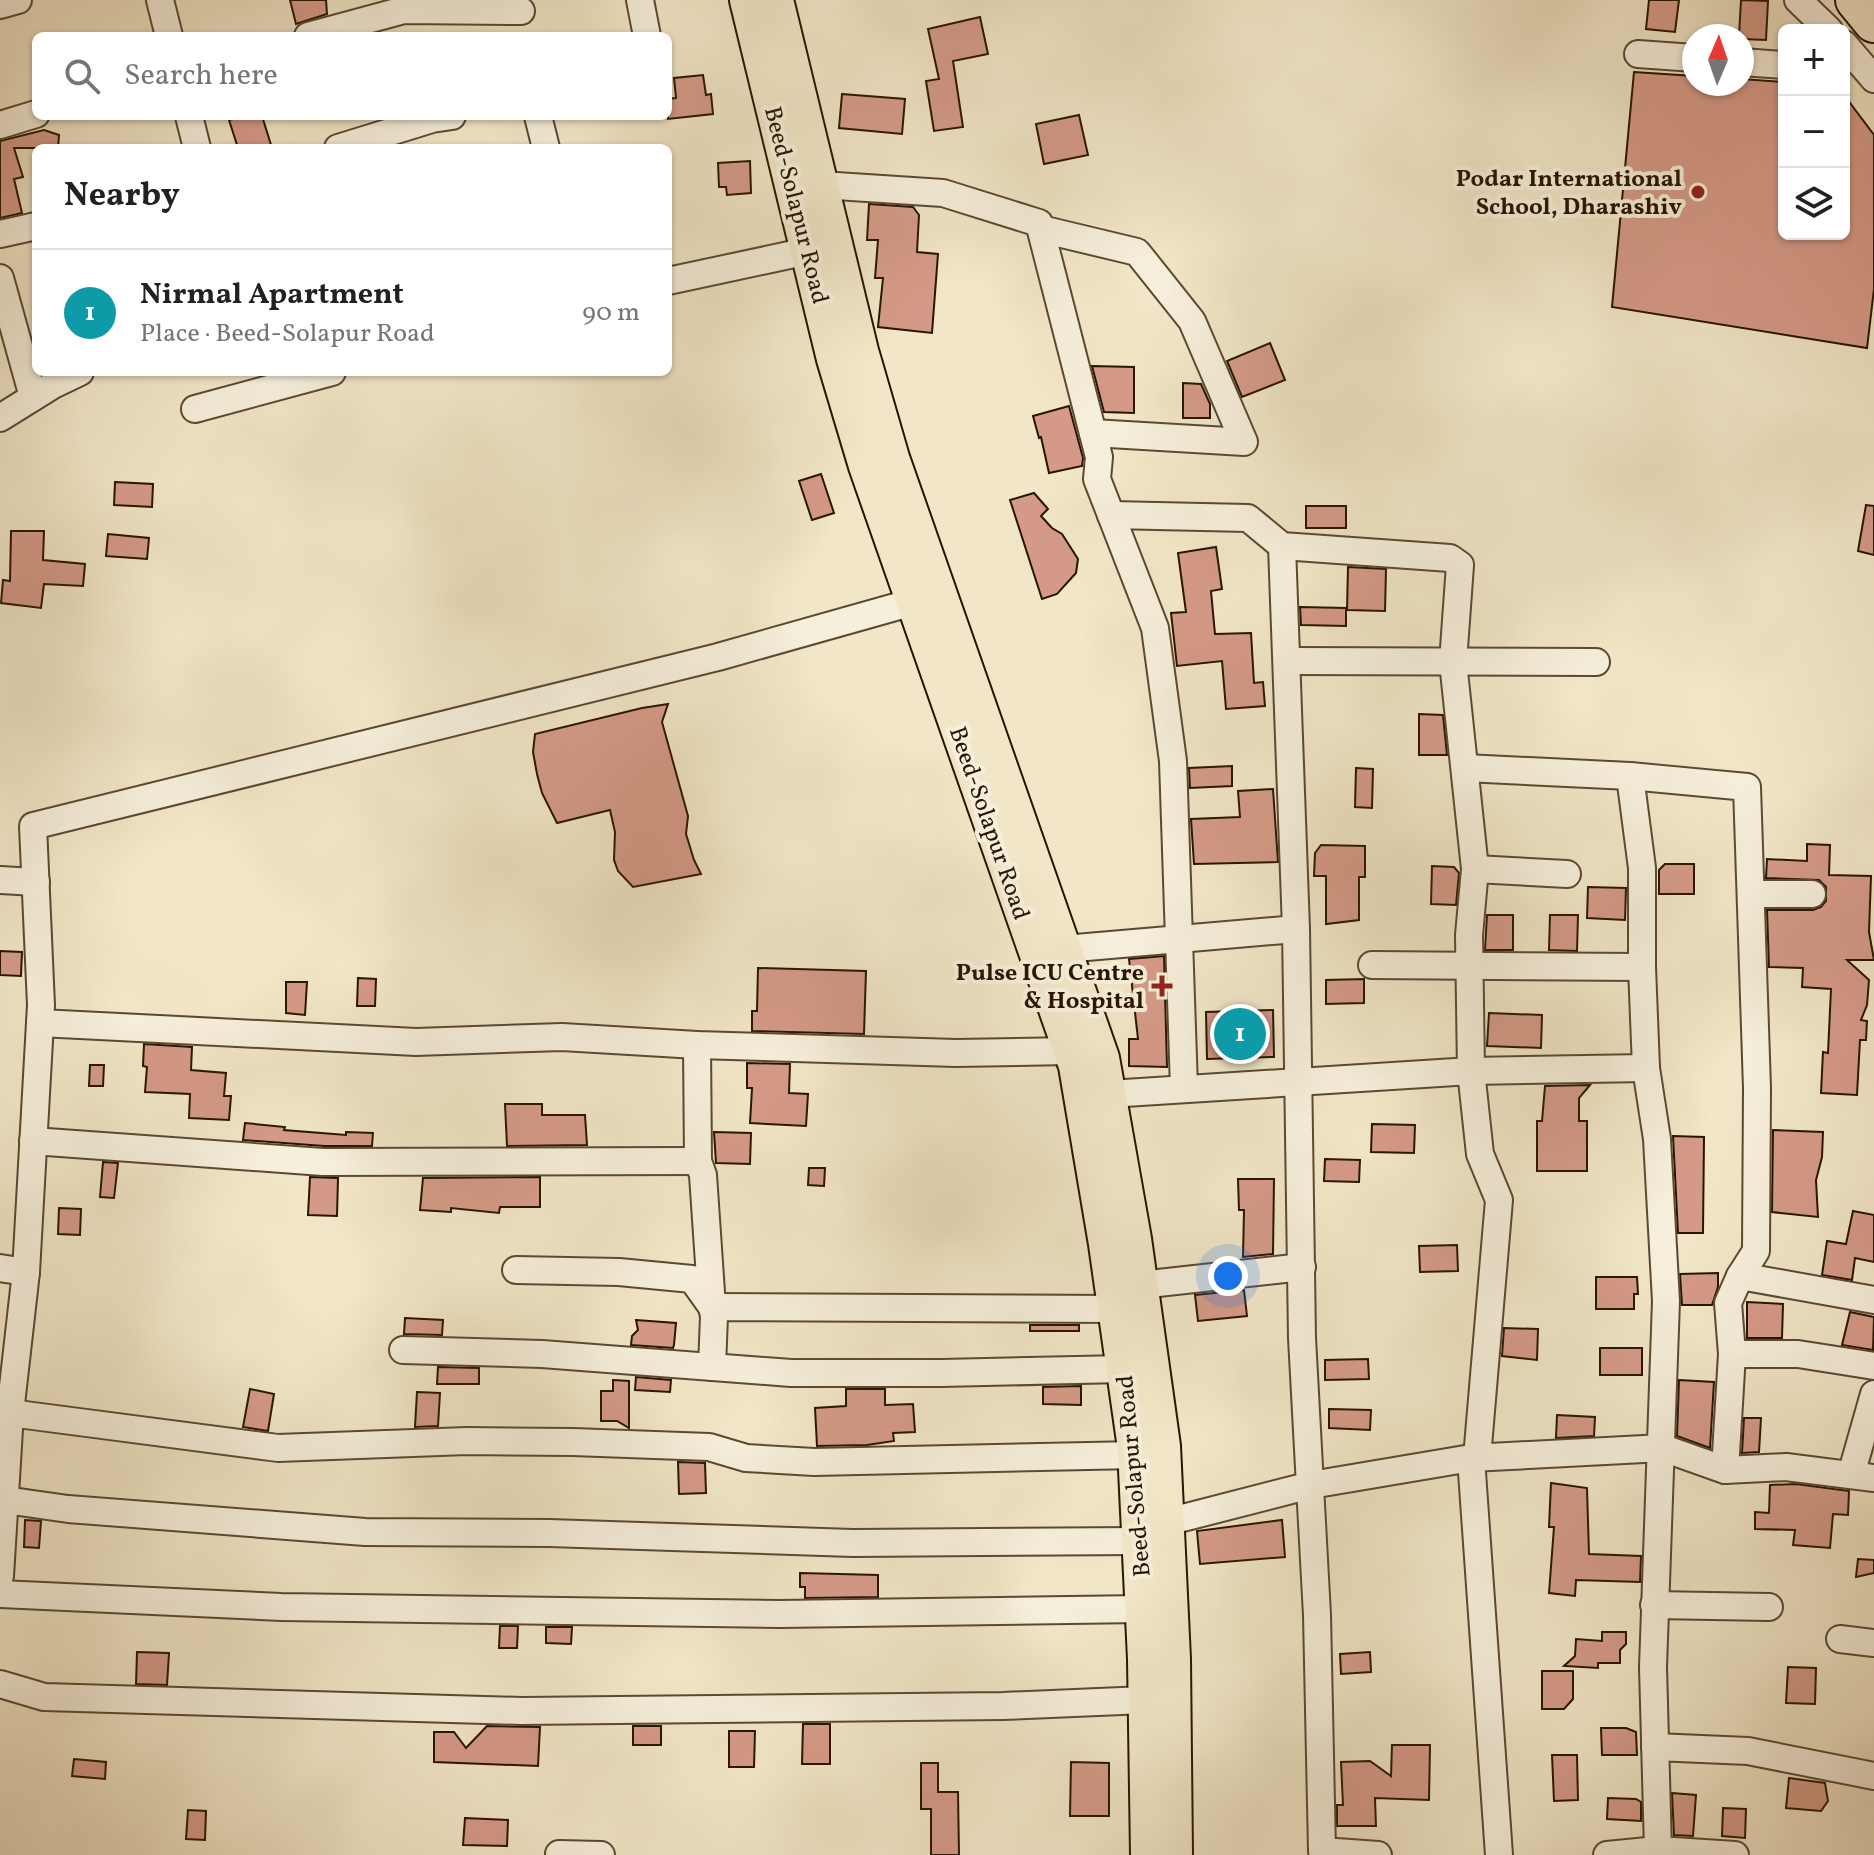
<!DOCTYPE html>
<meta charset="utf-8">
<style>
body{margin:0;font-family:Vollkorn,serif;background:#f6f6f6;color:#202124}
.controls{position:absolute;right:24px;top:24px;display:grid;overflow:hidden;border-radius:12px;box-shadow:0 2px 6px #0004}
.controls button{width:72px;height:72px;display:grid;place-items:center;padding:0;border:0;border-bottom:2px solid #e0e0e0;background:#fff;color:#202124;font:40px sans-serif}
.compass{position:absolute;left:1682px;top:24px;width:72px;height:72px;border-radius:50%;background:#fff;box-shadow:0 2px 6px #0004;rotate:2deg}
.you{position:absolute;left:1228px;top:1276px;width:28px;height:28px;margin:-20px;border:6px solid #fff;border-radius:50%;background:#1a73e8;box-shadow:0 0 0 12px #1a73e833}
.badge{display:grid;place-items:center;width:52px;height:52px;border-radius:50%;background:#111827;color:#fff;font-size:26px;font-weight:700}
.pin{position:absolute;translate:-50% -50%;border:4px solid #fff;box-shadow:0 2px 8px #0006}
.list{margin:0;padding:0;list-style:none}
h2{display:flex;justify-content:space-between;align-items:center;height:104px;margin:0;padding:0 32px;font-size:34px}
h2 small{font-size:26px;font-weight:400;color:#757577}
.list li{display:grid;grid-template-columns:52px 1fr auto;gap:24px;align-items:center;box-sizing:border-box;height:128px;padding:0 32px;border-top:2px solid #e0e0e0}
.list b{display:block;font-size:30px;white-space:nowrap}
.list p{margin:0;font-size:26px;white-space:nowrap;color:#757577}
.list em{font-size:26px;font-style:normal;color:#757577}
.icon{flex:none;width:44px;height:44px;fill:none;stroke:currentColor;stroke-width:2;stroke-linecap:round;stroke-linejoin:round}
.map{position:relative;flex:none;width:1874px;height:1855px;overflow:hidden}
.search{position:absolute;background:#fff;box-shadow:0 2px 6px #0004;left:32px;top:32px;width:640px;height:88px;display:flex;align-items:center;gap:20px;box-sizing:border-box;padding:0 28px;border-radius:12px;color:#757577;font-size:30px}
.panel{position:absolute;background:#fff;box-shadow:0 2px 6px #0004;left:32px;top:144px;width:640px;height:232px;border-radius:12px}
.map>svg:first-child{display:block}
.building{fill:#d59a87;stroke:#281501;stroke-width:2}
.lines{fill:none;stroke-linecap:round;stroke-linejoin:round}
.minor-casing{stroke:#5a4932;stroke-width:30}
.major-casing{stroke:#281501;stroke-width:38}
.highway-casing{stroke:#281501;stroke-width:44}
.minor{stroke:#f6efdb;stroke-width:26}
.major{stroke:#f1e6c7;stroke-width:34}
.highway{stroke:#f1e6c7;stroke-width:40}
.poi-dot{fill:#8f2418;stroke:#f6efdb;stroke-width:3}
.labels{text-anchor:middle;stroke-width:8;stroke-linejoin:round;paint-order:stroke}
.poi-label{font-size:24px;font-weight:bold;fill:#281501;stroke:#f6efdb;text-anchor:end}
.street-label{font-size:24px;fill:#281501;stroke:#f6efdb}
</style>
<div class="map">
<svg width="1874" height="1855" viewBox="0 0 1874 1855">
<rect width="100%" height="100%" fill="#f1e6c7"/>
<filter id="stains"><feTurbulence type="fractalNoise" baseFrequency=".0025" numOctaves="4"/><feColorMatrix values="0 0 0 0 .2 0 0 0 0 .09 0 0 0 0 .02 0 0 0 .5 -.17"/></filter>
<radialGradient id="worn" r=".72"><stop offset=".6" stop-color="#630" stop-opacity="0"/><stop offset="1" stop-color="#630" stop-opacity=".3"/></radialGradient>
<g class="building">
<polygon points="290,0 326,0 327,14 296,24"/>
<polygon points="1649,0 1679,0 1675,32 1646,29"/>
<polygon points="1741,0 1768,1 1766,40 1742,39 1739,36"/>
<polygon points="980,17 988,54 953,61 963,127 934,131 926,81 939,79 928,29"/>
<polygon points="1634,72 1694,76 1694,84 1742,84 1742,79 1784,82 1784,234 1844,234 1844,95 1874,135 1874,289 1867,348 1612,307"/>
<polygon points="703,75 706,95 711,94 713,114 668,119 668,99 676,98 674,78"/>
<polygon points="842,94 905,99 902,134 839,128"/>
<polygon points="1079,115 1088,155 1044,164 1036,124"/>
<polygon points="245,116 262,116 272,148 238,148 229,120"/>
<polygon points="44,130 59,135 58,148 14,148 23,177 14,179 22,213 0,218 0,141"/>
<polygon points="750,161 751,193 727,195 726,187 719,187 718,163"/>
<polygon points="869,204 913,207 919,215 917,252 938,254 932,333 878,327 883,278 875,278 878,240 867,240"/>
<polygon points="1270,343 1285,380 1242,397 1227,361"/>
<polygon points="1092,366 1134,367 1134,413 1104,412"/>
<polygon points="1183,383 1201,384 1210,404 1210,418 1183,418"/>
<polygon points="1069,406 1083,458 1082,466 1049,473 1041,437 1039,438 1033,416"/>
<polygon points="821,474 834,513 812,520 799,481"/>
<polygon points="115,482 153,484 152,507 114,505"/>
<polygon points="1034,493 1048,509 1041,516 1052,528 1062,534 1078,559 1076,573 1057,594 1042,599 1010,500"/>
<polygon points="1866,505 1874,506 1874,555 1858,551"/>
<rect x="1306" y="506" width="40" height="22"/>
<polygon points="11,531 44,531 43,560 85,564 83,586 44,584 41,608 1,603 3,580 10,581"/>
<polygon points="108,534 149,538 147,559 106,556"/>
<polygon points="1216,547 1222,589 1211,591 1215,634 1251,633 1254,683 1263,682 1265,706 1226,709 1222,661 1177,666 1171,613 1186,612 1178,553"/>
<polygon points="1348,567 1386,569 1385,611 1347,610"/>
<polygon points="1300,607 1346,608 1346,626 1301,625"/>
<polygon points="668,704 662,722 688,816 686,834 694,860 701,874 633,887 618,871 614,860 615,832 610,810 557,823 542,793 537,774 533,752 535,734 642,708"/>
<polygon points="1419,714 1443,715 1447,755 1419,755"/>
<polygon points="1232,766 1232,786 1190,788 1189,768"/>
<polygon points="1356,768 1373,769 1372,808 1355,807"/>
<polygon points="1273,789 1278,862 1194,864 1191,819 1240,817 1238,791"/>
<polygon points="1807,844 1830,845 1829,875 1871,876 1869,932 1874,960 1847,960 1869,980 1867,1005 1861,1020 1867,1021 1866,1040 1860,1040 1857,1095 1821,1093 1823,1052 1828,1053 1831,989 1802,987 1803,968 1769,967 1767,910 1813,910 1821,907 1826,901 1826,887 1819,880 1766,878 1767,859 1807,861"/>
<polygon points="1321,845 1365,846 1365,877 1359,877 1359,920 1326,924 1326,876 1314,876 1315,853"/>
<polygon points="1665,864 1694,864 1694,894 1659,894 1659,870"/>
<polygon points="1432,866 1454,867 1459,873 1456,905 1431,904"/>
<polygon points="1588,887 1626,888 1625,920 1587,918"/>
<polygon points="1487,915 1513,915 1513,950 1485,950"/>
<polygon points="1550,915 1578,915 1577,951 1549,950"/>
<polygon points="0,951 22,952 21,976 0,975"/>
<polygon points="1164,956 1167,1067 1129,1066 1129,1039 1138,1039 1129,959"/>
<polygon points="758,968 866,971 864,1034 752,1031 752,1011 757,1011"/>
<polygon points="358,978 376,979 375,1006 357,1006"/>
<polygon points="1364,979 1364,1003 1326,1004 1326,980"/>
<polygon points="286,982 307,982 305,1015 286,1013"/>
<polygon points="1273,1010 1274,1057 1207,1059 1206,1012"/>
<polygon points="1489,1013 1542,1015 1541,1048 1487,1046"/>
<polygon points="144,1044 192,1047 191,1070 226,1073 224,1096 231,1096 229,1120 189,1118 190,1094 145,1092 147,1067 143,1066"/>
<polygon points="747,1063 790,1064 789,1093 808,1094 806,1126 750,1123 752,1088 747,1088"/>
<polygon points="90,1065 104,1065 103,1086 89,1086"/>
<polygon points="1590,1085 1579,1098 1579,1121 1587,1121 1587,1171 1537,1171 1537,1121 1542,1121 1545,1086"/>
<polygon points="505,1104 542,1104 542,1115 585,1115 587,1145 507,1146"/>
<polygon points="245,1123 285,1127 284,1130 346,1135 346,1132 373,1133 372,1146 324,1146 243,1140"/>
<polygon points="1372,1124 1415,1125 1414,1153 1371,1152"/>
<polygon points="1773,1130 1823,1132 1822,1157 1816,1180 1818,1217 1772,1212"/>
<polygon points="714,1132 751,1133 750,1164 716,1163"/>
<polygon points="1673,1136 1704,1137 1703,1233 1678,1233"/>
<polygon points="1325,1159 1360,1160 1359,1182 1324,1181"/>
<polygon points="103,1162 118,1163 114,1198 100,1197"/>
<polygon points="809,1168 825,1168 824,1186 808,1185"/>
<polygon points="310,1177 338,1178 337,1216 308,1215"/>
<polygon points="540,1177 540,1207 500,1207 499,1213 451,1208 451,1212 420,1210 423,1178"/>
<polygon points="1238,1179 1274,1179 1273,1254 1243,1257 1244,1210 1239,1210"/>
<polygon points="59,1208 81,1209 80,1235 58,1234"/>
<polygon points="1853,1211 1874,1215 1874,1262 1855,1258 1852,1280 1822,1275 1827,1241 1846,1244"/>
<polygon points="1457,1245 1458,1271 1420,1272 1419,1246"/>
<polygon points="1718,1273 1718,1287 1712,1305 1682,1305 1680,1274"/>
<polygon points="1596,1277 1637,1277 1638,1294 1634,1294 1634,1309 1596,1309"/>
<polygon points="1244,1290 1247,1316 1198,1321 1195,1295"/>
<polygon points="1747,1302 1783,1304 1782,1338 1747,1338"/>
<polygon points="1850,1312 1874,1317 1873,1350 1842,1345"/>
<polygon points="405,1318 443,1320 442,1335 404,1334"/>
<polygon points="636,1320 676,1323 674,1345 673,1348 631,1345 632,1336 638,1330"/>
<rect x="1030" y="1325" width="49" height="6"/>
<polygon points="1504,1328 1538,1329 1537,1360 1502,1356"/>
<rect x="1600" y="1348" width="42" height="27"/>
<polygon points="1368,1359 1369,1379 1325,1380 1325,1360"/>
<polygon points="438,1367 479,1368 479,1384 437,1384"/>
<polygon points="636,1377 671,1380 670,1392 635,1390"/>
<polygon points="613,1380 629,1381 629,1428 617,1421 601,1421 601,1391 613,1391"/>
<polygon points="1679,1380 1714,1382 1710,1448 1677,1436"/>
<polygon points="1081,1386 1081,1405 1043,1404 1043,1387"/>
<polygon points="250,1389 274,1394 268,1431 243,1427"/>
<polygon points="846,1389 885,1389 885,1405 913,1404 915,1432 893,1433 894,1441 867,1445 817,1446 815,1408 846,1406"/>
<polygon points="417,1392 440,1393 438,1426 415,1427"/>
<polygon points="1329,1409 1371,1410 1370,1430 1329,1428"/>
<polygon points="1557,1415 1595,1417 1594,1436 1556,1438"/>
<polygon points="1744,1418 1761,1418 1759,1452 1742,1453"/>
<polygon points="678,1462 705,1463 706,1493 679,1494"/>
<polygon points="1551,1483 1587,1488 1589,1554 1641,1556 1640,1582 1576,1580 1575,1596 1549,1593 1554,1527 1549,1527"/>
<polygon points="1796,1484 1849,1491 1848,1515 1833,1514 1830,1548 1793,1545 1795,1530 1755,1529 1755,1512 1769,1513 1770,1485"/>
<polygon points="25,1520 41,1521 39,1548 24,1547"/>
<polygon points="1282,1520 1285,1557 1200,1564 1197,1531"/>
<polygon points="1858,1559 1874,1560 1874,1573 1856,1577"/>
<polygon points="800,1573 878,1575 878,1597 805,1598 805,1587 800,1587"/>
<polygon points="500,1626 518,1626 517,1648 499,1648"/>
<polygon points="546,1627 572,1627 571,1644 546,1643"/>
<polygon points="1602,1632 1626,1632 1626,1644 1620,1650 1620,1663 1598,1663 1598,1668 1564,1666 1575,1656 1576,1639 1602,1641"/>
<polygon points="137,1652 169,1653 167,1685 136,1684"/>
<polygon points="1370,1652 1371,1672 1341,1674 1340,1654"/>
<polygon points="1788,1667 1816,1668 1815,1704 1786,1703"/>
<polygon points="1542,1671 1573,1671 1573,1699 1564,1709 1542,1709"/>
<polygon points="803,1724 830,1724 830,1764 802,1764"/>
<polygon points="487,1726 540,1727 538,1766 434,1762 434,1732 454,1732 466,1748"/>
<rect x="633" y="1726" width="28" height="19"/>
<polygon points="1601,1728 1626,1728 1636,1732 1637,1755 1602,1755"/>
<polygon points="729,1731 755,1731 754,1767 729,1767"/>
<polygon points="1392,1745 1430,1745 1429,1800 1375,1798 1376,1826 1337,1826 1337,1805 1343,1805 1341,1762 1370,1761 1391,1776"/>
<polygon points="1552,1755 1577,1755 1578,1800 1554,1801"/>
<polygon points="74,1759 106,1762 105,1779 72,1776"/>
<polygon points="1071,1762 1109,1763 1109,1816 1070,1816"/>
<polygon points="921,1763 938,1763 938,1792 958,1792 959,1855 931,1855 931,1809 921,1809"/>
<polygon points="1789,1778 1825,1783 1828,1801 1821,1811 1786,1808"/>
<polygon points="1672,1793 1696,1795 1693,1836 1674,1835"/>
<polygon points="1608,1798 1636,1799 1641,1802 1641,1821 1607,1819"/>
<polygon points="1723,1808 1746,1809 1745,1838 1722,1836"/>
<polygon points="188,1810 206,1811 205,1840 186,1839"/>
<polygon points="465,1818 508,1820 507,1846 463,1845"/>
</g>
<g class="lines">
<g class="minor-casing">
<g id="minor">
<polyline points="160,0 169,36"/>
<polyline points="640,0 647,36"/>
<polyline points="1798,0 1829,30"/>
<polyline points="0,5 18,0"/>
<polyline points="308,36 404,10 521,11"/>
<polyline points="1844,44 1874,79"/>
<polyline points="1638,54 1694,58"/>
<polyline points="1742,62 1784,65"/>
<polyline points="189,116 197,148"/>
<polyline points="538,116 546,148"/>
<polyline points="0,125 36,114"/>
<polyline points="338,148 432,119 452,116"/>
<polyline points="821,185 943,193 1039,223 1099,457 1097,479 1155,628 1173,761 1184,1088"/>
<polyline points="1041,229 1137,252 1192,321 1244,442 1093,433"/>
<polyline points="0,234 36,226"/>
<polyline points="0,278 33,397"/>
<polyline points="668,281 808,251"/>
<polyline points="195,409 332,372"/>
<polyline points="0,418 53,385 80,372"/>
<polyline points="1111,515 1248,518 1282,546 1450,558 1460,565 1453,662 1475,869 1469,935 1471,1071 1480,1154 1499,1200 1477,1458"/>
<polyline points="1282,546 1296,929 1302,1338 1317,1615 1322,1851 1378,1855"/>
<polyline points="1288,661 1596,662"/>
<polyline points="1465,768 1630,776 1747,787 1757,1088 1756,1251 1740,1276 1728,1303 1732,1354 1725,1470"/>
<polyline points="1630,776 1642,868 1642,967 1646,1068 1657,1139 1666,1301 1653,1667 1658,1850 1735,1855"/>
<polyline points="1475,869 1567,874"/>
<polyline points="0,880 36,882"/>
<polyline points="1751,894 1812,894"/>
<polyline points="1064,949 1296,929"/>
<polyline points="1372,965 1642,967"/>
<polyline points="40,1023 416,1042 562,1037 697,1045 956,1053 1070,1051"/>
<polyline points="1109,1094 1471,1071 1646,1068"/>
<polyline points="33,1141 323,1162 698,1161"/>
<polyline points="0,1268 26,1272"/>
<polyline points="516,1270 619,1272 692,1279 712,1307 703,1175 698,1161 697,1045"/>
<polyline points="1740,1276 1874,1300"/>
<polyline points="1140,1285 1302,1267"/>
<polyline points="403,1350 542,1354 791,1373 942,1373 1124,1369"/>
<polyline points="1732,1354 1798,1354 1874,1366"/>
<polyline points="712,1367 714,1316 712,1307 1116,1309"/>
<polyline points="10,1413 278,1448 467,1441 573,1442 709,1447 746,1458 814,1462 1136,1455"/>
<polyline points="1471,1458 1499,1855"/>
<polyline points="1851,1475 1874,1394"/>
<polyline points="5,1500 68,1509 365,1532 549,1533 853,1543 1139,1541"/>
<polyline points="1167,1522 1311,1485 1471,1458 1663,1448 1725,1470 1786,1467 1874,1478"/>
<polyline points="0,1576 10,1413 26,1272 41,1005 33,826 718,657 913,602"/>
<polyline points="0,1594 281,1607 779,1614 1142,1609"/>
<polyline points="1654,1605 1769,1607"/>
<polyline points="1840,1639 1874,1643"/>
<polyline points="0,1684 44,1697 521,1711 1003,1706 1145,1700"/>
<polyline points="1655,1747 1748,1751 1874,1776"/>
<polyline points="559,1854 601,1855"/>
<polyline points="1607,1855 1658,1850"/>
</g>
</g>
<g class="major-casing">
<g id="major">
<polyline points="747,0 834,359 866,466 1076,1066 1106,1244 1135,1448 1145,1659 1148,1855"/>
<polyline points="776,0 861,351 892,458 1102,1058 1134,1239 1163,1446 1173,1659 1175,1855"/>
</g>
</g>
<g class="highway-casing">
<polyline id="highway" points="1856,0 1874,22"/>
</g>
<use href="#minor" class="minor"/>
<use href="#major" class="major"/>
<use href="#highway" class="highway"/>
</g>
<g class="poi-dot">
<circle cx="1698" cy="192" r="8"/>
<path d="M1158 974h8v8h8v8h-8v8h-8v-8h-8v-8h8z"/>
</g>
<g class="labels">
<g class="poi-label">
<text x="1682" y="186">Podar International<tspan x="1682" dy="28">School, Dharashiv</tspan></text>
<text x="1144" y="980">Pulse ICU Centre<tspan x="1144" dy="28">&amp; Hospital</tspan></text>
</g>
<g class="street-label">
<text transform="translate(797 205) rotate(76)" y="8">Beed-Solapur Road</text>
<text transform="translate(990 823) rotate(71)" y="8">Beed-Solapur Road</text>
<text transform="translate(1133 1476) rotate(-95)" y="8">Beed-Solapur Road</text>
</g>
</g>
<rect width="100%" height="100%" filter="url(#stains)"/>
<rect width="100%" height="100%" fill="url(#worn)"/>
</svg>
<div class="controls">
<button>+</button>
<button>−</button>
<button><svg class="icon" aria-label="layers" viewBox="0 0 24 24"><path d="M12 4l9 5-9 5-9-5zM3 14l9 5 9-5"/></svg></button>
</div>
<svg class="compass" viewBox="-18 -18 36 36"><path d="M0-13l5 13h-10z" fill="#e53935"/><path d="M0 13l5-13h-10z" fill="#757577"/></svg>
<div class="you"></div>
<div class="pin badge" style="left:1240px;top:1034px;background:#0f9aa8">1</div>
<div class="search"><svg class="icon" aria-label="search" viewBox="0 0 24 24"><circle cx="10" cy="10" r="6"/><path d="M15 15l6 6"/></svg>Search here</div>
<section class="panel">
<h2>Nearby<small></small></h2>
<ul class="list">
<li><span class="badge" style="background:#0f9aa8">1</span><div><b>Nirmal Apartment</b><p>Place · Beed-Solapur Road</p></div><em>90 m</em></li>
</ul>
</section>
</div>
